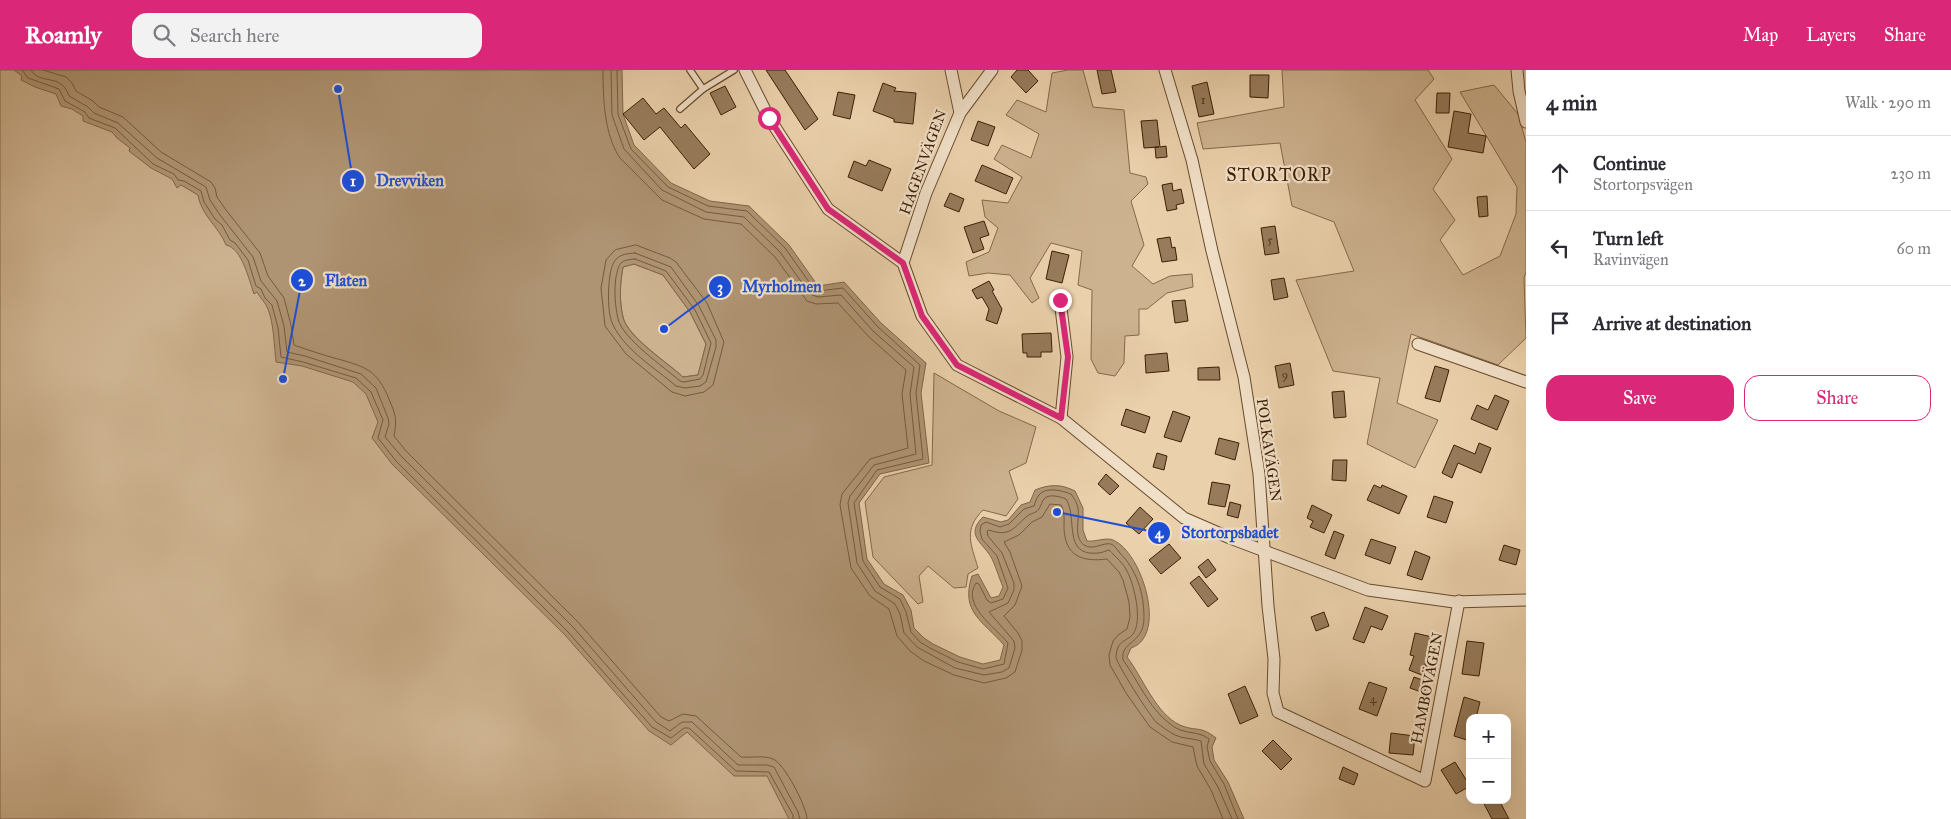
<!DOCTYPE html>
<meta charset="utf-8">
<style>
body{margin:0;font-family:"IM FELL Great Primer",serif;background:#f2f2f3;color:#2b2b33}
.controls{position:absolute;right:15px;bottom:15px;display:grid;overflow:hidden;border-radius:10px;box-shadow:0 5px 20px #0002}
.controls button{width:45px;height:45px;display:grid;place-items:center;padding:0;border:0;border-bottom:1px solid #e1e1e2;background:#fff;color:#2b2b33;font:25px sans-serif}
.stop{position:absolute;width:15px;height:15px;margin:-11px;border:4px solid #db2777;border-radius:50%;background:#fff}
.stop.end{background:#db2777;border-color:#fff;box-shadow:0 1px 5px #0008}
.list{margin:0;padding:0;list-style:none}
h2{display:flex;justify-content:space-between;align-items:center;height:65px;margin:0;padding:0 20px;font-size:21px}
h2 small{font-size:16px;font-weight:400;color:#7c7c81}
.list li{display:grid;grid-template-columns:32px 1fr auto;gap:15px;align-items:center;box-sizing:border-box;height:75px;padding:0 20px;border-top:1px solid #e1e1e2}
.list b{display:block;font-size:19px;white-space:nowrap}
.list p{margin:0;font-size:16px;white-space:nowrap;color:#7c7c81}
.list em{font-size:16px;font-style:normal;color:#7c7c81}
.actions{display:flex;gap:10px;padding:15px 20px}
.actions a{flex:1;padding:11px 0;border:1px solid #db2777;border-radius:15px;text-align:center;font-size:18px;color:#db2777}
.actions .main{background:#db2777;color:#fff}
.icon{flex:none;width:28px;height:28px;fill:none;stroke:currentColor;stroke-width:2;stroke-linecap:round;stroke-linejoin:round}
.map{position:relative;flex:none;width:1526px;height:749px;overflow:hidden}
header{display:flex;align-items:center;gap:30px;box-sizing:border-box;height:70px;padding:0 25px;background:#db2777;color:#fff}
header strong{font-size:24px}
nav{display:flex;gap:28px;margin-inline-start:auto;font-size:18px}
.search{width:350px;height:45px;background:#f2f2f3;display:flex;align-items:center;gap:12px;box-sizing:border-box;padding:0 18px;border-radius:15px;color:#7c7c81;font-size:19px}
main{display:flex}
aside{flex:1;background:#fff}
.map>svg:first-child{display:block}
.green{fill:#cdb28f;stroke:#85684a}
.water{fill:#af9473;stroke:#816547;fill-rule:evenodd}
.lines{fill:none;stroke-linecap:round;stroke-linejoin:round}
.shore{stroke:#765a3c;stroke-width:1}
.building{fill:#977b5b;stroke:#3d1f05}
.service-casing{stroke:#684b2e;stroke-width:8}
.minor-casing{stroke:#684b2e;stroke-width:13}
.service{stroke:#f1e0c8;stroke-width:5.5}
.minor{stroke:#f1e0c8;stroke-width:11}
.route{stroke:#db2777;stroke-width:6}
.labels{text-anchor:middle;stroke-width:4.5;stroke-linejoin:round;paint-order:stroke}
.number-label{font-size:12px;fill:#54361a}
.street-label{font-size:15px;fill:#3d1f05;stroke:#f1e0c8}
.quarter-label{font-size:18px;letter-spacing:1px;fill:#3d1f05;stroke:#f1e0c8}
.leader{fill:none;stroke:#1d4ed8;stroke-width:2}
.callout-dot{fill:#1d4ed8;stroke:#f1e0c8;stroke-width:2}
.mark-label{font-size:15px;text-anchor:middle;font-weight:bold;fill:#fff}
.callout-label{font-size:16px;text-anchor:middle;font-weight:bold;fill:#1d4ed8;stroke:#f1e0c8;stroke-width:4.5;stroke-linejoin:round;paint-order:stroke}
</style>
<header>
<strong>Roamly</strong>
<div class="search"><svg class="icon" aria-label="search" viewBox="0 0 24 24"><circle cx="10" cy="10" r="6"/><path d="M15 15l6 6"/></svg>Search here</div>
<nav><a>Map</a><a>Layers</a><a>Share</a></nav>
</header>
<main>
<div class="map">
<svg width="1526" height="749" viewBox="0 0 1526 749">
<rect width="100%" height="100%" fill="#ead0ab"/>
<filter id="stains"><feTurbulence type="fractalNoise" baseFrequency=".004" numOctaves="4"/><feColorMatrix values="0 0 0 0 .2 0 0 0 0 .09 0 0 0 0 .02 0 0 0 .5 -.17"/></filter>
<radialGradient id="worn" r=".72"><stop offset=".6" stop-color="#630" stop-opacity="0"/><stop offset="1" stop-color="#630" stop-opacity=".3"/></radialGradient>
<g class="green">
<polygon points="0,0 374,0 931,749 0,749"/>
<polygon points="1068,0 1083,0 1093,37 1124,40 1130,103 1146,107 1148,114 1131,131 1144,175 1132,196 1153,214 1170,206 1192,204 1193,217 1167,223 1147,239 1139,239 1139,265 1125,266 1124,293 1115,306 1098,303 1091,289 1092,220 1078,215 1082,181 1051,173 1030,208 1039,228 1032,233 1010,205 988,203 969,206 966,192 989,182 998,158 985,147 982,130 1008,133 1022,107 994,89 1002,75 1031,88 1039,64 1006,45 1017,30 1046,42 1052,3"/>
<polygon points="1282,0 1428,0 1434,9 1415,30 1452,89 1433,119 1455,150 1440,170 1463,205 1500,186 1516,144 1517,117 1460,22 1494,15 1518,44 1526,72 1526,202 1524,208 1526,268 1498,295 1411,264 1397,333 1438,350 1415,398 1367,374 1380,308 1333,301 1296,210 1354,201 1334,152 1292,136 1280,73 1203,79 1197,53 1284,37"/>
<path d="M 634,194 L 663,205 L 690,242 L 706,274 L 698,305 L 683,307 C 668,293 627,266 623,247 C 619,230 620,213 623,197 Z"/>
<path d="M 934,303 L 999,341 L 1036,357 L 1026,393 L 1009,401 L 1018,429 L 1006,446 L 983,440 C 963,460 971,474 978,498 L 968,504 L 966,517 L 954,518 L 928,496 L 919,506 L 923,532 L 918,534 L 873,487 L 865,432 L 884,407 L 932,395 Z"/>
</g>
<path class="water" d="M 14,0 L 622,0 L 623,44 L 634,75 L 671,113 L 710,131 L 749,136 L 789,175 L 818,216 L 844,212 L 881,253 L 926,293 L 921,323 L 929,393 L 880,404 L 859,433 L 867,489 L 884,514 L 903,525 L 911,540 L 914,558 L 924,568 L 933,574 L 960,587 L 983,594 L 1000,590 L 1004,575 C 983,551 960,542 972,506 L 978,504 L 991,528 L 999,526 L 1003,517 C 999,508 995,494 991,487 C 982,472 965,465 983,447 L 1001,452 L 1008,450 L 1021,435 L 1030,432 L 1035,420 C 1050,414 1061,414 1075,421 L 1083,438 L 1083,460 L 1087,471 C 1096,472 1106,467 1113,470 C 1142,482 1168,566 1131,578 L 1127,587 C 1143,608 1156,644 1180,655 C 1196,662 1200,655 1216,668 L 1212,677 L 1214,690 L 1228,712 L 1244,749 L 789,749 L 767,706 L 734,706 L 687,662 L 671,675 L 649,661 L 565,565 L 392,394 L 372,368 L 378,352 L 366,324 L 353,312 L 302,296 L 276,292 C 274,274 274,255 268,239 C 266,233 260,228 257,222 L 254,224 C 249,210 242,178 226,175 C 219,157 201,145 198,125 L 181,115 L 177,118 L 172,109 L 151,98 L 129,81 L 130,78 L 117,68 L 112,62 L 83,51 L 83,46 L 72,39 L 61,36 L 56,24 L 35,17 L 21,10 L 22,6 ZM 634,194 L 663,205 L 690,242 L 706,274 L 698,305 L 683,307 C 668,293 627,267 623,247 C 619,231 620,214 623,197 Z"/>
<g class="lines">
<g class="shore">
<polyline points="22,0 28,8 59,19 65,31 85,42 89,48 115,58 153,94 174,104 178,110 184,111 201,121 204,132 215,149 222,155 230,170 235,173 248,190 256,216 261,219 265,228 272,235 278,258 281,287 303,292 356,308 371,322 383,350 378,368 396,391 568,562 652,657 671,668 684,658 689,658 736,701 769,702 793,745 793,749"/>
<path d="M 31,0 C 40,16 61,2 69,26 L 88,37 L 94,43 L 118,53 L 157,88 L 206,117 L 210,130 L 220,145 L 253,187 L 261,211 L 277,231 L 284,256 L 287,282 L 305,286 L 361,304 L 376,318 L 388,348 L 389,354 L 385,367 L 401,386 L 573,557 L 656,652 L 670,661 L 682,652 L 692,652 L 738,695 L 767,695 L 774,697 L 798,742 L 800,749"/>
<path d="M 43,0 L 66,7 L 72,13 L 76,21 L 93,31 L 99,37 L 123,47 L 161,82 L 211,112 L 215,118 L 217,127 L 226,140 L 260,183 L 268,206 L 284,228 L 291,255 L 294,275 C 308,280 323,285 338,289 C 366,297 377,300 389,329 C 396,346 397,348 394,366 L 406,381 L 578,552 L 661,647 L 669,651 L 683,644 L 696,646 L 741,687 C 751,688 763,685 773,689 C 784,693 807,737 807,749"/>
<path d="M 603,0 C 603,27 604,65 620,88 L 662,130 L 704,149 L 741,154 L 775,187 L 807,231 L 816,234 L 838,233 L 868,266 L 906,300 L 902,324 L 908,378 L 870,389 L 842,424 L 840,435 L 851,498 L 870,526 L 889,539 L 897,566 L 910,581 L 924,591 L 954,605 L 984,613 L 1006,608 L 1015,602 L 1022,580 L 1022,571 L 1018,563 L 1004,546 L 1015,535 L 1022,516 L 1010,482 L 1004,472 L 1019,465 L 1032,452 L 1042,447 L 1050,434 L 1061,435 C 1065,442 1064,450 1064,458 C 1065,487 1083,492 1107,489 L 1119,502 L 1123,510 L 1129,532 L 1130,547 L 1127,559 L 1118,565 L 1113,571 L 1109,585 L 1110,595 L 1126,623 L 1150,657 L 1172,672 L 1193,677 L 1197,696 L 1211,720 L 1223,749"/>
<path d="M 611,0 L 612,45 L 624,79 L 662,120 L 706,142 L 744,147 L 780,182 L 810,224 L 818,227 L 841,225 L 873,261 L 914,297 L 910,324 L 916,384 L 874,395 L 850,426 L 848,433 L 857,493 L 875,521 L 895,534 L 900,544 L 904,563 L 917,577 L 955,598 L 984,605 L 1002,602 L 1009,598 L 1015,578 L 1014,571 L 989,542 L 1008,533 L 1014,520 L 1014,513 L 1002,483 L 988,466 L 987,461 L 989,460 C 1009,467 1013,459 1026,447 C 1030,443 1035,444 1039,439 C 1041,436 1042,431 1044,429 C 1049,423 1061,427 1066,429 C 1078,447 1062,487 1098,483 C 1102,483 1105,481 1109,480 C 1116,487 1123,493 1127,501 C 1134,514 1143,551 1133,564 C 1127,572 1117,569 1116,587 C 1116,593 1150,646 1156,652 C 1161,656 1169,662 1175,665 C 1183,669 1193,668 1201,671 L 1204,694 L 1218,717 L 1232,749"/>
<path d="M 617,0 L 618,44 L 631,79 L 668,117 L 708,136 L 747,141 L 785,178 L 814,219 L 818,221 L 843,218 L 878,257 L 920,295 L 916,323 L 923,389 L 877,400 L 854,433 L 863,491 L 880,517 L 900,529 L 906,542 L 911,562 L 920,572 L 930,578 L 958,592 L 983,599 L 1004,594 L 1008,573 C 996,558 961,535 976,513 L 979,514 L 987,530 L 991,533 L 1003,529 L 1008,518 L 997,486 L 982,469 L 980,461 L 981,455 L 986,452 L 1000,457 L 1009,454 L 1024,439 L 1034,436 C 1035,433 1037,427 1039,425 C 1046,416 1063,421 1071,424 C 1074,428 1077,433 1078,438 C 1080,449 1073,467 1084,475 C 1093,481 1103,472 1111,474 C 1114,475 1117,479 1119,482 C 1137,500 1144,523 1144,548 C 1144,574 1120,571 1123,590 C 1140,613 1150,642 1176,658 C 1186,664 1199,661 1209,669 L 1207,677 L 1210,691 L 1224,714 L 1238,749"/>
<polygon points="636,175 670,188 676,192 707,233 724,272 713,315 704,322 685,326 672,322 626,284 605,256 601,218 606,190 615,180"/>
<path d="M 635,183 L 671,197 L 699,236 L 716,270 L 716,277 L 706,312 L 700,316 L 685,318 L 676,316 C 655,298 626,281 613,255 C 607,244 608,217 610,205 C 613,188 618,184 635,183 Z"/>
<path d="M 635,189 L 666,201 L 695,240 L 711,273 L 703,305 L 700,309 L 684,312 L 680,311 C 664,297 623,269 618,249 C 615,236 614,220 616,207 C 619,193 620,190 635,189 Z"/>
</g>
</g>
<g class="building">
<polygon points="766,0 785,0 818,49 805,60"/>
<polygon points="1017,0 1028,0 1038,11 1026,23 1011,7"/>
<polygon points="1097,0 1111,0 1116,22 1102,24"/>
<polygon points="1250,5 1269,5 1268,28 1250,27"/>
<polygon points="1207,12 1214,44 1199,47 1192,16"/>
<polygon points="883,13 896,18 894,21 916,23 913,54 894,52 894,49 873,41"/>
<polygon points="725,16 736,37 721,45 710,23"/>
<polygon points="838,22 855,25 850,49 833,45"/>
<polygon points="1437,23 1450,23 1449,43 1436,43"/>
<polygon points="643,28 656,44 664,38 681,58 685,54 710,84 694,99 660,57 644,70 623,44"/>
<polygon points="1454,41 1471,44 1468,63 1486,66 1483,83 1448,77"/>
<polygon points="1157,50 1160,77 1166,76 1167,87 1156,88 1155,77 1159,77 1144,78 1141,51"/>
<polygon points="978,51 995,57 988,76 971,70"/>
<polygon points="869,90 891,99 882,121 848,107 854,91 866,96"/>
<polygon points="982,95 1013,108 1006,124 975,111"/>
<polygon points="1172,113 1173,121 1181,119 1184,133 1176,135 1177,139 1167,141 1162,115"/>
<polygon points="950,123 964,129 959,142 944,136"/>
<polygon points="1487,126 1488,146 1479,147 1477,127"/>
<polygon points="984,151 989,165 980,168 984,179 973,183 964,157"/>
<polygon points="1275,156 1279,183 1265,185 1261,158"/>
<polygon points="1170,167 1172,178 1175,177 1177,190 1162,192 1157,169"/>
<polygon points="1052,181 1069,185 1062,213 1046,209"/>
<polygon points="1284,208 1288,227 1274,230 1271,210"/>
<polygon points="989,211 994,220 992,221 1002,239 997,254 986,250 989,239 982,227 977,229 972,220"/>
<polygon points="1185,230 1188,251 1175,253 1172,231"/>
<polygon points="1051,263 1052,282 1041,282 1041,287 1027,287 1027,283 1023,283 1022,264"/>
<polygon points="1167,283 1169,301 1146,303 1145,285"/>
<polygon points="1290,293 1294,315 1279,318 1275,296"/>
<polygon points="1435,296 1449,300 1440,332 1425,328"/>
<polygon points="1219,297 1220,310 1198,310 1198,298"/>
<polygon points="1344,321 1346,347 1334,348 1332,322"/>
<polygon points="1495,325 1509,331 1497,360 1471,349 1477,335 1488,340"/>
<polygon points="1126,339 1150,347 1145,363 1121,355"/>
<polygon points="1173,341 1190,347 1181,372 1164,367"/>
<polygon points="1219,368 1239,373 1235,390 1215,384"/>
<polygon points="1479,373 1491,378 1481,403 1458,393 1452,408 1442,403 1454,375 1475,384"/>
<polygon points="1157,383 1167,386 1164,400 1153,397"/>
<polygon points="1333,390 1347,390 1346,411 1332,410"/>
<polygon points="1106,404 1119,416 1110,425 1098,414"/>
<polygon points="1212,412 1230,415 1225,437 1208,434"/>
<polygon points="1374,415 1381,418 1382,415 1407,426 1399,444 1367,430"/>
<polygon points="1434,426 1453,432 1446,453 1427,447"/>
<polygon points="1230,432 1241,435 1238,448 1227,445"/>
<polygon points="1312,435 1332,445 1324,463 1310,457 1313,451 1307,448"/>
<polygon points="1140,437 1153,449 1139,464 1126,453"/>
<polygon points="1334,461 1344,465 1335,489 1325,485"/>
<polygon points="1371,469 1396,477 1390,494 1365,485"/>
<polygon points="1169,474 1181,488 1161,504 1149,490"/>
<polygon points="1504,475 1520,480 1516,495 1499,490"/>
<polygon points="1415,481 1430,487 1422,510 1407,505"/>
<polygon points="1208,489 1216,500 1206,508 1198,497"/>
<polygon points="1199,506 1218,529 1208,537 1190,513"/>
<polygon points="1365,537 1388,546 1382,560 1371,556 1364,573 1353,569"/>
<polygon points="1324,542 1329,556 1316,561 1311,547"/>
<polygon points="1415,563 1432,567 1425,595 1428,596 1424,606 1409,600 1414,586 1410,585"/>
<polygon points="1467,571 1484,573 1479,606 1462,604"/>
<polygon points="1414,607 1428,612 1424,623 1410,618"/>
<polygon points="1369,612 1387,618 1377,646 1359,639"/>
<polygon points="1245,616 1258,646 1240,654 1228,624"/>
<polygon points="1464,627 1480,632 1476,648 1470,648 1470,671 1454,666"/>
<polygon points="1391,663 1415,666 1413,685 1389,683"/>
<polygon points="1273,670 1292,689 1281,700 1262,681"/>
<polygon points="1455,692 1470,716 1456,724 1441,700"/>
<polygon points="1343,697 1358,704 1354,715 1339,709"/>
<polygon points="1482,730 1499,730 1509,749 1492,749"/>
</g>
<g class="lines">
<g class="service-casing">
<g id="service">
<polyline points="690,0 703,19"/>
<polyline points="680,39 703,19 734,0"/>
</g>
</g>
<g class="minor-casing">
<g id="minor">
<polyline points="745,0 769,48 828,139 903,193 922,246 957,295 1061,348 1184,448 1230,468 1368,520 1454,532 1526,530"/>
<polyline points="951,0 960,43"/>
<polyline points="1165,0 1192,90 1212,181 1244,307 1259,404 1268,536 1274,589 1273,623 1278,642 1425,711 1459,531"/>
<polyline points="1517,0 1519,21 1526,52"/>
<polyline points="903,193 926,123 960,43 992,0"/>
<polyline points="1060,230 1067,287 1061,348"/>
<polyline points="1418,274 1526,312"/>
</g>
</g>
<use href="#service" class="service"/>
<use href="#minor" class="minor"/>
</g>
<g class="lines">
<polyline class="route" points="769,48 828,139 903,193 922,246 957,295 1061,348 1068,287 1060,230"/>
</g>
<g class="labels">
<g class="number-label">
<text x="1203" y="34">1</text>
<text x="1270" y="174">5</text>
<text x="1285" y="309">9</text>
<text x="1373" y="633">4</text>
</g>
<g class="street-label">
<text transform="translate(923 92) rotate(-70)" y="5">HAGENVÄGEN</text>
<text transform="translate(1269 380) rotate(82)" y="5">POLKAVÄGEN</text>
<text transform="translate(1427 618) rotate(-79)" y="5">HAMBOVÄGEN</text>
</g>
<g class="quarter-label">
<text x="1279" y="111">STORTORP</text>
</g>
</g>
<path class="leader" d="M338 19L353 111M283 309L302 210M664 259L720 217M1057 442L1159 463"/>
<g class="callout-dot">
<circle cx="338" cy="19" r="5"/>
<circle cx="283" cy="309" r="5"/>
<circle cx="664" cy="259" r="5"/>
<circle cx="1057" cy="442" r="5"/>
<circle cx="353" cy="111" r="12"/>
<circle cx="302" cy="210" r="12"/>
<circle cx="720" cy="217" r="12"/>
<circle cx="1159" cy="463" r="12"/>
</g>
<g class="mark-label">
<text x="353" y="116">1</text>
<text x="302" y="216">2</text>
<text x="720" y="222">3</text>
<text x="1159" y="468">4</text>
</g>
<g class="callout-label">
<text x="410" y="116">Drevviken</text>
<text x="346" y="216">Flaten</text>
<text x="782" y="222">Myrholmen</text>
<text x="1230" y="468">Stortorpsbadet</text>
</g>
<rect width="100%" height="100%" filter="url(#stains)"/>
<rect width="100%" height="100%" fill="url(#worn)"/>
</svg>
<div class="controls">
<button>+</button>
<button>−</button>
</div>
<div class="stop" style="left:769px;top:48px"></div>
<div class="stop end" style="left:1060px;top:230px"></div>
</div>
<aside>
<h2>4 min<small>Walk · 290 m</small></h2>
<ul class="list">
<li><svg class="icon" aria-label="ahead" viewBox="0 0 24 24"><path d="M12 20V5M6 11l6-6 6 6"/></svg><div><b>Continue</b><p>Stortorpsvägen</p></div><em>230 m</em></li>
<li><svg class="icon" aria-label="left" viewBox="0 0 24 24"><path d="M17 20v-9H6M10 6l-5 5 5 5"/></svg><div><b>Turn left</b><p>Ravinvägen</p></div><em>60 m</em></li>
<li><svg class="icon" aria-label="arrive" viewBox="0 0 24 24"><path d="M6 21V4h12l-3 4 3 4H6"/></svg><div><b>Arrive at destination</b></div></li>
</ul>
<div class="actions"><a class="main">Save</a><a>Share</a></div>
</aside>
</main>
